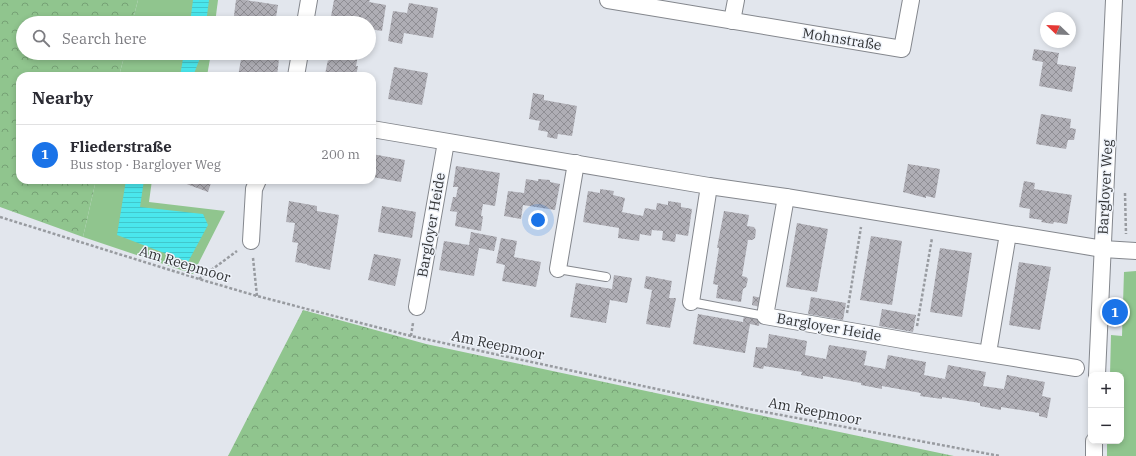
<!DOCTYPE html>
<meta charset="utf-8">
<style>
body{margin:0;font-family:"IBM Plex Serif",serif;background:#f7f7f7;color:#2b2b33}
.controls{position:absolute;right:12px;bottom:12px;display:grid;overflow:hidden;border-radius:8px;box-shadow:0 2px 6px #0003}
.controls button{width:36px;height:36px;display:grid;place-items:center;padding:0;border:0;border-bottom:1px solid #e1e1e2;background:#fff;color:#2b2b33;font:20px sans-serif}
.compass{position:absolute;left:1040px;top:12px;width:36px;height:36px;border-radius:50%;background:#fff;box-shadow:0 2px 6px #0003;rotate:293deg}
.you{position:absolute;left:538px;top:220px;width:14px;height:14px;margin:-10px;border:3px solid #fff;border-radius:50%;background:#1a73e8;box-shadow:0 0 0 6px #1a73e833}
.badge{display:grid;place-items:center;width:26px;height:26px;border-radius:50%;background:#1a73e8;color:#fff;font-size:13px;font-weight:700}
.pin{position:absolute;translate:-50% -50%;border:2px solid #fff;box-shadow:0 1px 4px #0006}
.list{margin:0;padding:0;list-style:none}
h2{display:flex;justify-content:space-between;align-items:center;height:52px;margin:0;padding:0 16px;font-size:17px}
h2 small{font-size:13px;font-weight:400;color:#7c7c81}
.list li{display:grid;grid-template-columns:26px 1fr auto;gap:12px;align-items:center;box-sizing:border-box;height:60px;padding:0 16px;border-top:1px solid #e1e1e2}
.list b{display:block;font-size:15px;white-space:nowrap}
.list p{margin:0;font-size:13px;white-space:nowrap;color:#7c7c81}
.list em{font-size:13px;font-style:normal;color:#7c7c81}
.icon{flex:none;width:22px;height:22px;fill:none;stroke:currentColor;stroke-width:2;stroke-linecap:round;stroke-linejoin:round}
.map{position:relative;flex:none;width:1136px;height:456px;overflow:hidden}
.search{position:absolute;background:#fff;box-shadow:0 2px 6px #0003;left:16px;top:16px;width:360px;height:44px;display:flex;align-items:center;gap:10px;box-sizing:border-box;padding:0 14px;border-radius:22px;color:#7c7c81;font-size:15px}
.panel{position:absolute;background:#fff;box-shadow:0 2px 6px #0003;left:16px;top:72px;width:360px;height:112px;border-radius:12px}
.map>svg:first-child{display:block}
.grass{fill:#90c58e}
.forest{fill:url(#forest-crowns)}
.water{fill:url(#water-rules)}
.building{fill:url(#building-cross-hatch)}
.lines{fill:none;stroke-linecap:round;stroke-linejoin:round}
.service-casing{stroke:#84878d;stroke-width:10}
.minor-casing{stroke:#84878d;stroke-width:18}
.path{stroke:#989ba0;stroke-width:2.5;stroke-dasharray:3 2;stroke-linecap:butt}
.service{stroke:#fff;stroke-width:8}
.minor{stroke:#fff;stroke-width:16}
.labels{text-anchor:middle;stroke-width:3;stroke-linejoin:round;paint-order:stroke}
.street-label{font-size:14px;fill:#313335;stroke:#eff3fa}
</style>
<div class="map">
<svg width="1136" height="456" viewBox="0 0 1136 456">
<defs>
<pattern id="forest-crowns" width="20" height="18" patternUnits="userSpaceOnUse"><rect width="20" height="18" fill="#90c58e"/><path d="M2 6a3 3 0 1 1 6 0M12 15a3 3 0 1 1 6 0" fill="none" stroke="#76a175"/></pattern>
<pattern id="water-rules" width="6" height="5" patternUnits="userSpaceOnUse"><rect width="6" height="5" fill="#4ae7ed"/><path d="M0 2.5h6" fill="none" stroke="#41c7cc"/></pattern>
<pattern id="building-cross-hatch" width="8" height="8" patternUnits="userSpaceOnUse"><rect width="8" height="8" fill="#afaeb5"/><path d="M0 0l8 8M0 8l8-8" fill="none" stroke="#8f8e94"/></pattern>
</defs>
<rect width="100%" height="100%" fill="#e2e6ed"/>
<g class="grass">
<polygon points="138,0 218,0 215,23 132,23"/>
<polygon points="125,53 211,53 207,76 119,76"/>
<polygon points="96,180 152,180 149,202 225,211 193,274 83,237"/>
<polygon points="1136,271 1136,456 1107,456 1107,441 1121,441 1121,375 1110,375 1111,335 1122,336 1124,272"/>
</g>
<g class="forest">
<polygon points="0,0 138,0 132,23 23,23 23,53 125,53 119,76 20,76 20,180 96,180 83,237 0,207"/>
<polygon points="303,310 426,344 754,414 954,456 228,456"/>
</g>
<g class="water">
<polygon points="193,0 209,0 206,23 190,23"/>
<polygon points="184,53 202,53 193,76 180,76"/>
<polygon points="126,180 144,180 140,207 203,214 208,225 188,262 117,235"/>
</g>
<g class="building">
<polygon points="236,0 245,0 278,5 275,23 233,23"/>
<polygon points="334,0 370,0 369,2 386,5 382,31 369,29 369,23 354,22 354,23 337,23 330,22"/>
<polygon points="409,3 438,8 433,38 404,33 402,44 388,41 393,11 407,13"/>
<polygon points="1034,49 1059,53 1057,64 1076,67 1072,92 1039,86 1043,62 1032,60"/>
<polygon points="330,53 364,53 363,56 358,56 356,66 358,66 356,76 327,76 327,74 325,74 328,60 329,61"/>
<polygon points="242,54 279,59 277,76 238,76"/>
<polygon points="394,67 428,73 422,105 388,99"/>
<polygon points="533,93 544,95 544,100 577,106 572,136 558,134 557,139 547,137 548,132 538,130 540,121 529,119"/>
<polygon points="1041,114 1071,119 1070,128 1076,129 1074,140 1068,140 1066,149 1036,144"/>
<polygon points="372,154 405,160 401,182 372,177"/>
<polygon points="908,164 940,169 935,198 926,196 926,198 903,192"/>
<polygon points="456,166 500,173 495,206 483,204 481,216 483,216 481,231 455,226 457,212 450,211 453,197 456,197 458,187 453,187"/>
<polygon points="526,179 538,181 538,179 550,180 550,182 560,184 555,210 523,205 521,219 504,216 508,191 524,193"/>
<polygon points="176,180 212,180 208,192"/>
<polygon points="1024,181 1035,183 1034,189 1072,195 1067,224 1054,222 1053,224 1041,222 1042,220 1029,218 1030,209 1019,207"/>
<polygon points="600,189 614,191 613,195 625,198 622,212 643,216 645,208 656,210 657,203 668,205 668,201 681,203 681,207 692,209 688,236 676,234 675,242 662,240 663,231 652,230 651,236 640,234 639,241 618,238 619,228 583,222 588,191 600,193"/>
<polygon points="289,201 317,206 317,211 339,215 330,270 307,265 307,264 295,262 298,243 292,242 295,223 286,222"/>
<polygon points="382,206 416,212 412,238 378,232"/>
<polygon points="724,211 749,215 747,226 754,227 756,230 755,238 752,240 748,240 742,276 746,277 748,279 746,287 743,289 741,302 716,298 718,285 713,284 719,248 717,248"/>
<polygon points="797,223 828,229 817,292 786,287"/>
<polygon points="471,232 497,237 494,251 479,248 474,276 439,270 444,241 469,245"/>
<polygon points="871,236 902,241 892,305 860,300"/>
<polygon points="501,238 517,241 514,257 541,262 536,287 502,281 505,265 496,263"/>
<polygon points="940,248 972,253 962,317 930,312"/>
<polygon points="374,254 401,259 395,286 368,280"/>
<polygon points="1019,262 1051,267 1040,330 1009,325"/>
<polygon points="614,275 632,278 627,303 610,300 606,323 570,317 576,283 612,289"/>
<polygon points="646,276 672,281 669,298 676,298 670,328 646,324 652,290 644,288"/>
<polygon points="753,296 761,298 760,307 752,305"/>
<polygon points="811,297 846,303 843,320 808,314"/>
<polygon points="882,309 916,315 913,332 879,326"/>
<polygon points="698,314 743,322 744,315 760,318 759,326 750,324 745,353 693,344"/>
<polygon points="769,334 807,341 805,355 826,359 829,345 867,351 864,365 885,369 888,355 926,362 924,375 945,379 948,365 986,372 983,386 1004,389 1007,375 1045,382 1042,396 1051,398 1047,418 1039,416 1039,413 1001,407 1001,410 980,406 980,403 942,397 942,399 920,396 921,393 882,386 882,389 861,385 861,383 823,376 823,379 801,375 802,372 764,366 763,369 753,367 756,347 767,348"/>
</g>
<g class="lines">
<g class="service-casing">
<g id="service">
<polyline points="558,269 606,277"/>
<polyline points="691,302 765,316"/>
</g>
</g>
<g class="minor-casing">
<g id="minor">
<polyline points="608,0 902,49 911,0"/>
<polyline points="732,21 736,0"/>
<polyline points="305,23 309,0"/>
<polyline points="296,76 300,53"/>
<polyline points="372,129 709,186 786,197 1103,249 1136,251"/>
<polyline points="786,197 765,316 914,342 1076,368"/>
<polyline points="251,241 254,189 258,180"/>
<polyline points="558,269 576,163"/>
<polyline points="691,302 709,186"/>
<polyline points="417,307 446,142"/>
<polyline points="988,353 1008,234"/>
<polyline points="1097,375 1114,0"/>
<polyline points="1094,456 1094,441"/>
</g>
</g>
<g class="path">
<polyline points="1125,193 1126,234"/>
<polyline points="0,217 199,279 257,296 411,336 754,410 1000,456"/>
<polyline points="253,258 257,296"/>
<polyline points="199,279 237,251"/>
<polyline points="847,313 861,227"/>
<polyline points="917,326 932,238"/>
<polyline points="411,336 413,323"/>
</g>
<use href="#service" class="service"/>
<use href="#minor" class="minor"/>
</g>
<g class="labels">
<g class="street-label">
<text transform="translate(842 39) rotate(9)" y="5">Mohnstraße</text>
<text transform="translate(1105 187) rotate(-87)" y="5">Bargloyer Weg</text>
<text transform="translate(431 225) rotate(-80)" y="5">Bargloyer Heide</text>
<text transform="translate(185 264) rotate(17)" y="5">Am Reepmoor</text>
<text transform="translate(829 327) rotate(10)" y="5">Bargloyer Heide</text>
<text transform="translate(498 345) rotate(12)" y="5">Am Reepmoor</text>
<text transform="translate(815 411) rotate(11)" y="5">Am Reepmoor</text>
</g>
</g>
</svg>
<div class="controls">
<button>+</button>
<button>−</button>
</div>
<svg class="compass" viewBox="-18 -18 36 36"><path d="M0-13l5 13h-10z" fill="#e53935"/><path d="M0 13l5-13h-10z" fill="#7c7c81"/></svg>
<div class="you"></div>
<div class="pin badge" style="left:1115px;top:312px">1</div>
<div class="search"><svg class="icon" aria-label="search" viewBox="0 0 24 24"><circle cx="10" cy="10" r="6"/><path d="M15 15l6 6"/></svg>Search here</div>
<section class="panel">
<h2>Nearby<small></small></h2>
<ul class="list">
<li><span class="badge">1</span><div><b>Fliederstraße</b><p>Bus stop · Bargloyer Weg</p></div><em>200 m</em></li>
</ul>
</section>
</div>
